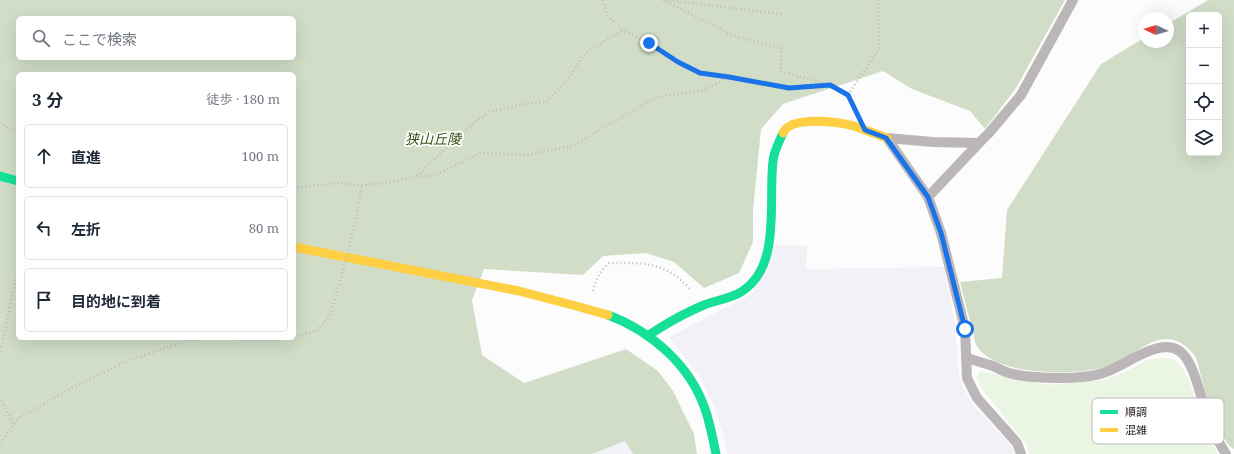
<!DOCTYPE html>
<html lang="ja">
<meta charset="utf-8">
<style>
body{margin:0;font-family:"Noto Serif","Noto Sans JP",serif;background:#f6f6f7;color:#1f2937}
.controls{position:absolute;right:12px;top:12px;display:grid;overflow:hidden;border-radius:6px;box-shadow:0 4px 16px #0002}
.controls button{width:36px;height:36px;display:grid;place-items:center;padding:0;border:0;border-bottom:1px solid #e0e1e3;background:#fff;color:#1f2937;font:20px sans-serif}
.compass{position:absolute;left:1138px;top:12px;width:36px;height:36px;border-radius:50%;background:#fff;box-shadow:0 4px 16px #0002;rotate:274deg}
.stop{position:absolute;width:12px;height:12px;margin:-9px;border:3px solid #1a73e8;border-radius:50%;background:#fff}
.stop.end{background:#1a73e8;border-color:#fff;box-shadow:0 1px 4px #0008}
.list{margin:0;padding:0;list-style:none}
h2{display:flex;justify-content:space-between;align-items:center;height:52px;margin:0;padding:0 16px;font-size:17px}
h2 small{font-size:13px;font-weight:400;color:#747a83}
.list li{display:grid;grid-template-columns:26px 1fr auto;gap:12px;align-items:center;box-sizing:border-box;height:64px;margin:0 8px 8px;padding:0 8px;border:1px solid #e0e1e3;border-radius:6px}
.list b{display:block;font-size:15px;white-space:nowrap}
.list em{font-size:13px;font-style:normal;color:#747a83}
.icon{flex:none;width:22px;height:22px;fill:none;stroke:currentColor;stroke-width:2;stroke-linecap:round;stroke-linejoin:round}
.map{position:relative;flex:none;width:1234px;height:454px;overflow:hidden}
.search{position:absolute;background:#fff;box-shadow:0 4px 16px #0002;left:16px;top:16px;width:280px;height:44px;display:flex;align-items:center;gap:10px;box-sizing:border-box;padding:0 14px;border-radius:6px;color:#747a83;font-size:15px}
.panel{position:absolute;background:#fff;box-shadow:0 4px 16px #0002;left:16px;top:72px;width:280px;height:268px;border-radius:6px}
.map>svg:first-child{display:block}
.education{fill:#f2f1f8}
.green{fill:#ebf5e3}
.forest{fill:#d1ddc7;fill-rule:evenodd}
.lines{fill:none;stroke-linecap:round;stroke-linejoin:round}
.path{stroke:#bdbbbb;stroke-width:2.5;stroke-dasharray:1 3;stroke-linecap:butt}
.lane{stroke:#bbb6b7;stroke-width:10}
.fast{stroke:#16e098;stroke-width:9}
.slow{stroke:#ffcf43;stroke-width:9}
.path-bridge{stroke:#bdbbbb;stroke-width:2.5;stroke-dasharray:1 3;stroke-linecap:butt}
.route{stroke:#1a73e8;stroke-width:5}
.labels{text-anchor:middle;stroke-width:3.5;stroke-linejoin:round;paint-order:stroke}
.park-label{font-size:14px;font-style:italic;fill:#355117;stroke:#fff}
.key{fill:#fff;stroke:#bdbab9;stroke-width:1}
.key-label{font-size:11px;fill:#221a15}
</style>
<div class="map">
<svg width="1234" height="454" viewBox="0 0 1234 454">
<rect width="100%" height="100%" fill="#fcfcfc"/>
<g class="education">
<polygon points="774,245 807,246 806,269 944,267 955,325 959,378 972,404 1011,445 1014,454 727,454 725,441 715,408 699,376 669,337 752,294"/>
<polygon points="625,441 633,454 592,454"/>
</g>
<path class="green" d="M 1163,358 C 1166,358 1170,358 1173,359 C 1188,365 1197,406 1202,420 C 1206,432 1212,443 1218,454 L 1029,454 L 1026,444 L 981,388 L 977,377 L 980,371 L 1047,385 L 1102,380 L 1125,372 L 1147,360 Z"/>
<g class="forest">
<path d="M 0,0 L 1065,0 L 1016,88 L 985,129 L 970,111 L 912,89 L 883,71 L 783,104 L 761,129 L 753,210 L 753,242 L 739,273 L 704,288 L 674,262 L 646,253 L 603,256 L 583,275 L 484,269 L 472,300 L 482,355 L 524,383 L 626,349 L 658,371 L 673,391 L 694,434 L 697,454 L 633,454 L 625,441 L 592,454 L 0,454 ZM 18,18 L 294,18 L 294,58 L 18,58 ZM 18,74 L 294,74 L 294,338 L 18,338 Z"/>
<path d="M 1208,0 L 1234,0 L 1234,449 C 1229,446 1227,443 1224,438 C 1211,421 1207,397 1201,376 C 1199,370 1198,361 1195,356 C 1191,351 1185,345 1179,342 C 1155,330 1135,356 1114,364 C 1083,377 1001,377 979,349 C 975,345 974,337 973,332 C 969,316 964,299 960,282 L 1002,278 L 1007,210 L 1101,64 L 1144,38 L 1144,42 L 1168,42 L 1168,24 ZM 1189,15 L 1219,15 L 1219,153 L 1189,153 Z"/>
</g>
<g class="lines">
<g class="path">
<polyline points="603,0 608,17 623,30 649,43 678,62 701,73 729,77 789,88 830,85 848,95 854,106"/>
<polyline points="663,0 732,35 782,49 780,71 827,84"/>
<polyline points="665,0 782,14"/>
<polyline points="848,95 879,49 878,0"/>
<polyline points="0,122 6,127 18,131"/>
<polyline points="417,176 433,176 481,153 527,155 572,146 656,97 701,91 729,77"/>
<polyline points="294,188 337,183 362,185 387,183 417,176 460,135 488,112 525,104 547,102 571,75 583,55 623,30"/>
<polyline points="355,223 362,185"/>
<path d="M 593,291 C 596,278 600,272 609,263 C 646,263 664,261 691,290"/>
<polyline points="294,337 317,331 330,315 339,285"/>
<polyline points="226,338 257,341 289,338"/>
<polyline points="0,355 18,268"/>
<polyline points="0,397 13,425"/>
<polyline points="0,443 19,418 79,384 130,360 186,341 211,338"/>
</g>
<g class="lane">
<polyline points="887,138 928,197 941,233 965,329 967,378 977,398 1017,443 1021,454"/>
<polyline points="887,138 933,142 979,143 989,133 1021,95 1073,0"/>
<polyline points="928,197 979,143"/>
<path d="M 967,358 C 976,361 984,363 993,366 C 999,369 1006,373 1013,374 C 1035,379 1082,380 1103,373 C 1126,366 1163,333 1183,354 C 1196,368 1202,404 1209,422 C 1213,433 1220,444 1226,454"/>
</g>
<g class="fast">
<polyline points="0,176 18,181"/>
<path d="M 608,315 C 651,331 690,365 705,409 C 710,423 713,439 716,454"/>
<path d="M 648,336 C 663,325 687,312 704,305 C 714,301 732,298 741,292 C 782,267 768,201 773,161 C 774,151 779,142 783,133"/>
</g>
<g class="slow">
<path d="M 783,133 C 791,115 839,122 854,126 C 865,130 876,134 887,138"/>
<polyline points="294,247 519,291 576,306 608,315"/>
</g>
<polyline class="path-bridge" points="339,285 355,223"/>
</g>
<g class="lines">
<polyline class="route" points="649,43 678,62 700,73 729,77 789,88 830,85 848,95 865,130 886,138 928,197 941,233 965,329"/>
</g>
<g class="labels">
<g class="park-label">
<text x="433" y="144">狭山丘陵</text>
</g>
</g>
<rect x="1092" y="398" width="132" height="46" rx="6" class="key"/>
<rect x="1100" y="410" width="18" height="4" fill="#16e098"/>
<rect x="1100" y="428" width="18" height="4" fill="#ffcf43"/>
<g class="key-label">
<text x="1125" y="416">順調</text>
<text x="1125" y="434">混雑</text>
</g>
</svg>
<div class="controls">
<button>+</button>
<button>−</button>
<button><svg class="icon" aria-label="locate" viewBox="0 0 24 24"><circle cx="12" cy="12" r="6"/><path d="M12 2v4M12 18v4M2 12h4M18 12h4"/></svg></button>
<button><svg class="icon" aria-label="layers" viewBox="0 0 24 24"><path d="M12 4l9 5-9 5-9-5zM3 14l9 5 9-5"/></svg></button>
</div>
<svg class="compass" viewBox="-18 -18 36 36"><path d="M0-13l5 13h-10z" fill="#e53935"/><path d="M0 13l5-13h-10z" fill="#747a83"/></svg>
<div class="stop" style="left:965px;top:329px"></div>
<div class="stop end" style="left:649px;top:43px"></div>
<div class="search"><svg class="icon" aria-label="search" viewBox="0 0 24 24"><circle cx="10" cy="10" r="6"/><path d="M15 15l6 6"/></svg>ここで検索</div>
<section class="panel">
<h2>3 分<small>徒歩 · 180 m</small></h2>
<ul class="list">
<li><svg class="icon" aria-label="ahead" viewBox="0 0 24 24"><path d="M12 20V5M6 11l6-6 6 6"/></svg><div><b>直進</b></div><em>100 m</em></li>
<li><svg class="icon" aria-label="left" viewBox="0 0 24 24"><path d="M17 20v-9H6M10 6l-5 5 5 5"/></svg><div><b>左折</b></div><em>80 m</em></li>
<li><svg class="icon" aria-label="arrive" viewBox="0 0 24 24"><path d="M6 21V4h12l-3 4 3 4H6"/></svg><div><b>目的地に到着</b></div></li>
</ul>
</section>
</div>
